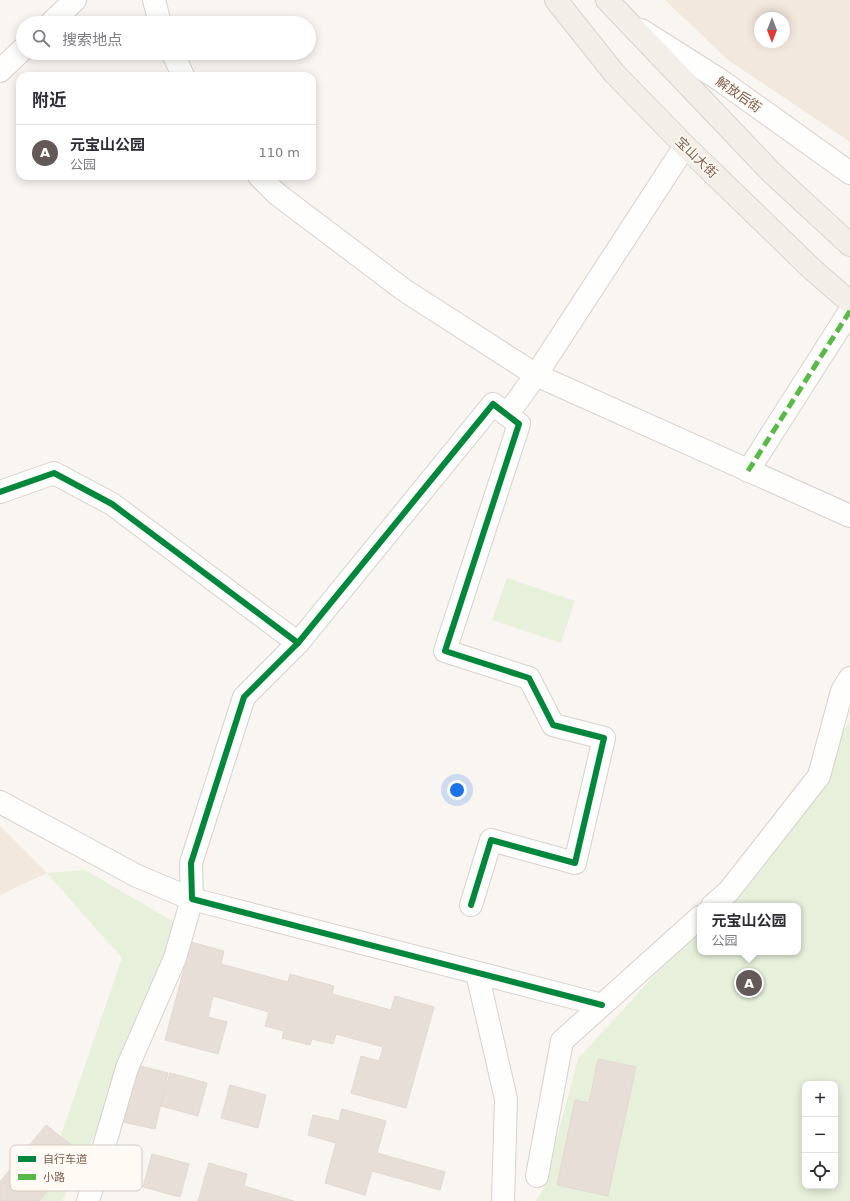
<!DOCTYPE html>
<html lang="zh">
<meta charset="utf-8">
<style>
body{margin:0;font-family:"DejaVu Sans","Noto Sans SC",sans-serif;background:#f7f7f7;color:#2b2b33}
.controls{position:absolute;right:12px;bottom:12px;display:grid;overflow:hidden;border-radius:8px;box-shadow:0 2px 10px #0003}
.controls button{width:36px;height:36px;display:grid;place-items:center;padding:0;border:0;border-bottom:1px solid #e1e1e2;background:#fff;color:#2b2b33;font:20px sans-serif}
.compass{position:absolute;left:754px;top:12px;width:36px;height:36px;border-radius:50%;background:#fff;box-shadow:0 2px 10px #0003;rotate:180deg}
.you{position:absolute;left:457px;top:790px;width:14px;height:14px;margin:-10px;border:3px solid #fff;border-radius:50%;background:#1a73e8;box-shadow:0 0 0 6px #1a73e833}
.badge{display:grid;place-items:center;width:26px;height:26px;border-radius:50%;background:#625958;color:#fff;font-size:13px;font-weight:700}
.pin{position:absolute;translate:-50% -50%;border:2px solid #fff;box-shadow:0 1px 4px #0006}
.popup{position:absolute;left:697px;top:903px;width:104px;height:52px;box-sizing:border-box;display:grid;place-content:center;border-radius:8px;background:#fff;filter:drop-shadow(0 1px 3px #0005);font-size:13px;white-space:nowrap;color:#7c7c81}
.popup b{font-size:15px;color:#2b2b33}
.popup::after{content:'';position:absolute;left:50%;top:100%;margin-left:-8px;border:8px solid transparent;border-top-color:#fff}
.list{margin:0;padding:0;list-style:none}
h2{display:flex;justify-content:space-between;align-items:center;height:52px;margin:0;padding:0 16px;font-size:17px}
h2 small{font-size:13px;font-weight:400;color:#7c7c81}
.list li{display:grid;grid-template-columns:26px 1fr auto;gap:12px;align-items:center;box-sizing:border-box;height:56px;padding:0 16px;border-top:1px solid #e1e1e2}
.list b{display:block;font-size:15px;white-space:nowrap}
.list p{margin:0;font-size:13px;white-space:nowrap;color:#7c7c81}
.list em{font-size:13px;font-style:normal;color:#7c7c81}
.icon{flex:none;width:22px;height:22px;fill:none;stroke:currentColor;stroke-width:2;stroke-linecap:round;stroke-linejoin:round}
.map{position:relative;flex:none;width:850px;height:1201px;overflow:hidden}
.search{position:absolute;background:#fff;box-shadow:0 2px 10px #0003;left:16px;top:16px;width:300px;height:44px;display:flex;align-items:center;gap:10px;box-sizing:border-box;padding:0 14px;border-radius:22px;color:#7c7c81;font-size:15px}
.panel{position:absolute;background:#fff;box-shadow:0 2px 10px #0003;left:16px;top:72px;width:300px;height:108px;border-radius:12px}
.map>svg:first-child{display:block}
.residential{fill:#f2e8de;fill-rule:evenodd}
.green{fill:#e7f0db;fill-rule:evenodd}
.building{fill:#e6ded7;stroke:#e2d8d2}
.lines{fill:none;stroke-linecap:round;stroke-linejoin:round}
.minor-casing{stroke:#d7d1cb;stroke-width:24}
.major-casing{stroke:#dad1cc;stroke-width:24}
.minor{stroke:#fefefd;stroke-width:22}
.major{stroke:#f3eee8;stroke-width:22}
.quiet{stroke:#58b947;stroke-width:5;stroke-dasharray:10 5;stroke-linecap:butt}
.cycleway-casing{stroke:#fffaf3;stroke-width:8}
.cycleway{stroke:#00873e;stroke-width:6}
.labels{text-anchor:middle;stroke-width:3;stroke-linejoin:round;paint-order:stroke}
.street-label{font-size:13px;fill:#7a5c4d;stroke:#fffaf3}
.key{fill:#fffaf3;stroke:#d7cbc1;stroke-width:1}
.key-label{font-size:11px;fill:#7a5c4d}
</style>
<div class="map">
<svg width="850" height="1201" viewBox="0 0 850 1201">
<rect width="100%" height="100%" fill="#f9f5f0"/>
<g class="residential">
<path d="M 665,0 L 850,0 L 850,142 L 728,60 ZM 760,18 L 784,18 L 784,42 L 760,42 Z"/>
<polygon points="0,826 47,873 0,895"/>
</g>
<g class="green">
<polygon points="507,578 575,601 561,643 492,620"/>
<path d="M 850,721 L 850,1201 L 536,1201 L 543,1190 L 578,1059 L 700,925 L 700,952 L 798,952 L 798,906 L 718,906 ZM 805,1084 L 835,1084 L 835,1186 L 805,1186 Z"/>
<polygon points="85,870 174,922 191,942 62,1201 2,1201 59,1141 122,958 47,873"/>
</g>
<g class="building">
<polygon points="191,942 224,951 221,964 288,982 290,974 334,986 332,994 391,1010 395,996 434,1007 406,1108 351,1093 361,1056 379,1061 383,1047 336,1034 333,1044 312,1039 310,1045 282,1038 284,1031 265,1026 269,1012 213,996 208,1017 227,1022 218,1054 165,1040"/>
<polygon points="598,1059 636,1067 608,1196 557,1185 575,1100 589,1103"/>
<polygon points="136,1065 168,1073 155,1129 123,1122"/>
<polygon points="170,1073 207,1083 198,1116 161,1106"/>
<polygon points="230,1085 266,1095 258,1128 221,1118"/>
<polygon points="342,1109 386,1121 377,1153 445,1172 440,1190 372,1171 365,1195 325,1183 336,1143 308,1135 313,1115 339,1121"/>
<polygon points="46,1125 79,1151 39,1201 0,1201 0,1182"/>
<polygon points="152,1154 189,1164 180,1197 143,1187"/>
<polygon points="209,1163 247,1174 244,1186 294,1201 198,1201"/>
</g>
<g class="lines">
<g class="minor-casing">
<g id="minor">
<polyline points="154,0 160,23"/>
<polyline points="51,23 75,0"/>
<polyline points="641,30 720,80 850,173"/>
<polyline points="173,53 183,76"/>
<polyline points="0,71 23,49"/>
<polyline points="259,176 277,194 404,290 536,375 850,516"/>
<polyline points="507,415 536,375 685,146"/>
<polyline points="748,471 850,311"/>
<polyline points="0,492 54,473 112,504 298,643 244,697 191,863 192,899 602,1005"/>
<polyline points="298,643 493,404 519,424 445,651 529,678 553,725 604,738 575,863 491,840 471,905"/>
<polyline points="0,802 137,876 192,899 175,958 127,1068 88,1201"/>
<polyline points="712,906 729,891 819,776 842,691 850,678"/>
<polyline points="477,973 506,1099 503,1201"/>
<polyline points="537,1176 562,1041 700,917"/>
</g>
</g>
<g class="major-casing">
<g id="major">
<polyline points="556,0 614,73 685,146 813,270 850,302"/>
<polyline points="607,0 771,172 850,245"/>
</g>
</g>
<use href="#minor" class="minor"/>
<use href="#major" class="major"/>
<polyline class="quiet" points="748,471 850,311"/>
<g class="cycleway-casing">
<g id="cycleway">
<polyline points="0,492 54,473 112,504 298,643 244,697 191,863 192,899 602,1005"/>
<polyline points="298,643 493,404 519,424 445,651 529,678 553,725 604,738 575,863 491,840 471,905"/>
</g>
</g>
<use href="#cycleway" class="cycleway"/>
</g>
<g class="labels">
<g class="street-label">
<text transform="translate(739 94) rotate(35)" y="5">解放后街</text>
<text transform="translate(697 157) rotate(44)" y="5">宝山大街</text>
</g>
</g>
<rect x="10" y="1145" width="132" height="46" rx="6" class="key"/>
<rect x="18" y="1156" width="18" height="6" fill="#00873e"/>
<rect x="18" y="1174" width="18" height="6" fill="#58b947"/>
<g class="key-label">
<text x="43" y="1163">自行车道</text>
<text x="43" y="1181">小路</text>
</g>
</svg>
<div class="controls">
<button>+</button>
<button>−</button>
<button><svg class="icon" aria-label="locate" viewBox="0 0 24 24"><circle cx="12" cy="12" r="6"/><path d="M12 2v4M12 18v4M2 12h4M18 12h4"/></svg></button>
</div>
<svg class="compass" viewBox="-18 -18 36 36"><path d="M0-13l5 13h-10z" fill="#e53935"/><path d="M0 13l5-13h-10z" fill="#7c7c81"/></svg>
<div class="you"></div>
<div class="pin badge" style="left:749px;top:983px">A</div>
<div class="popup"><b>元宝山公园</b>公园</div>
<div class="search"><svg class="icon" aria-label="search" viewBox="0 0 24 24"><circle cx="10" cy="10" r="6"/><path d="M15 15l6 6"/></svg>搜索地点</div>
<section class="panel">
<h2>附近<small></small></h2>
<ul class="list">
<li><span class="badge">A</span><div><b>元宝山公园</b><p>公园</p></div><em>110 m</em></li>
</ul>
</section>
</div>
